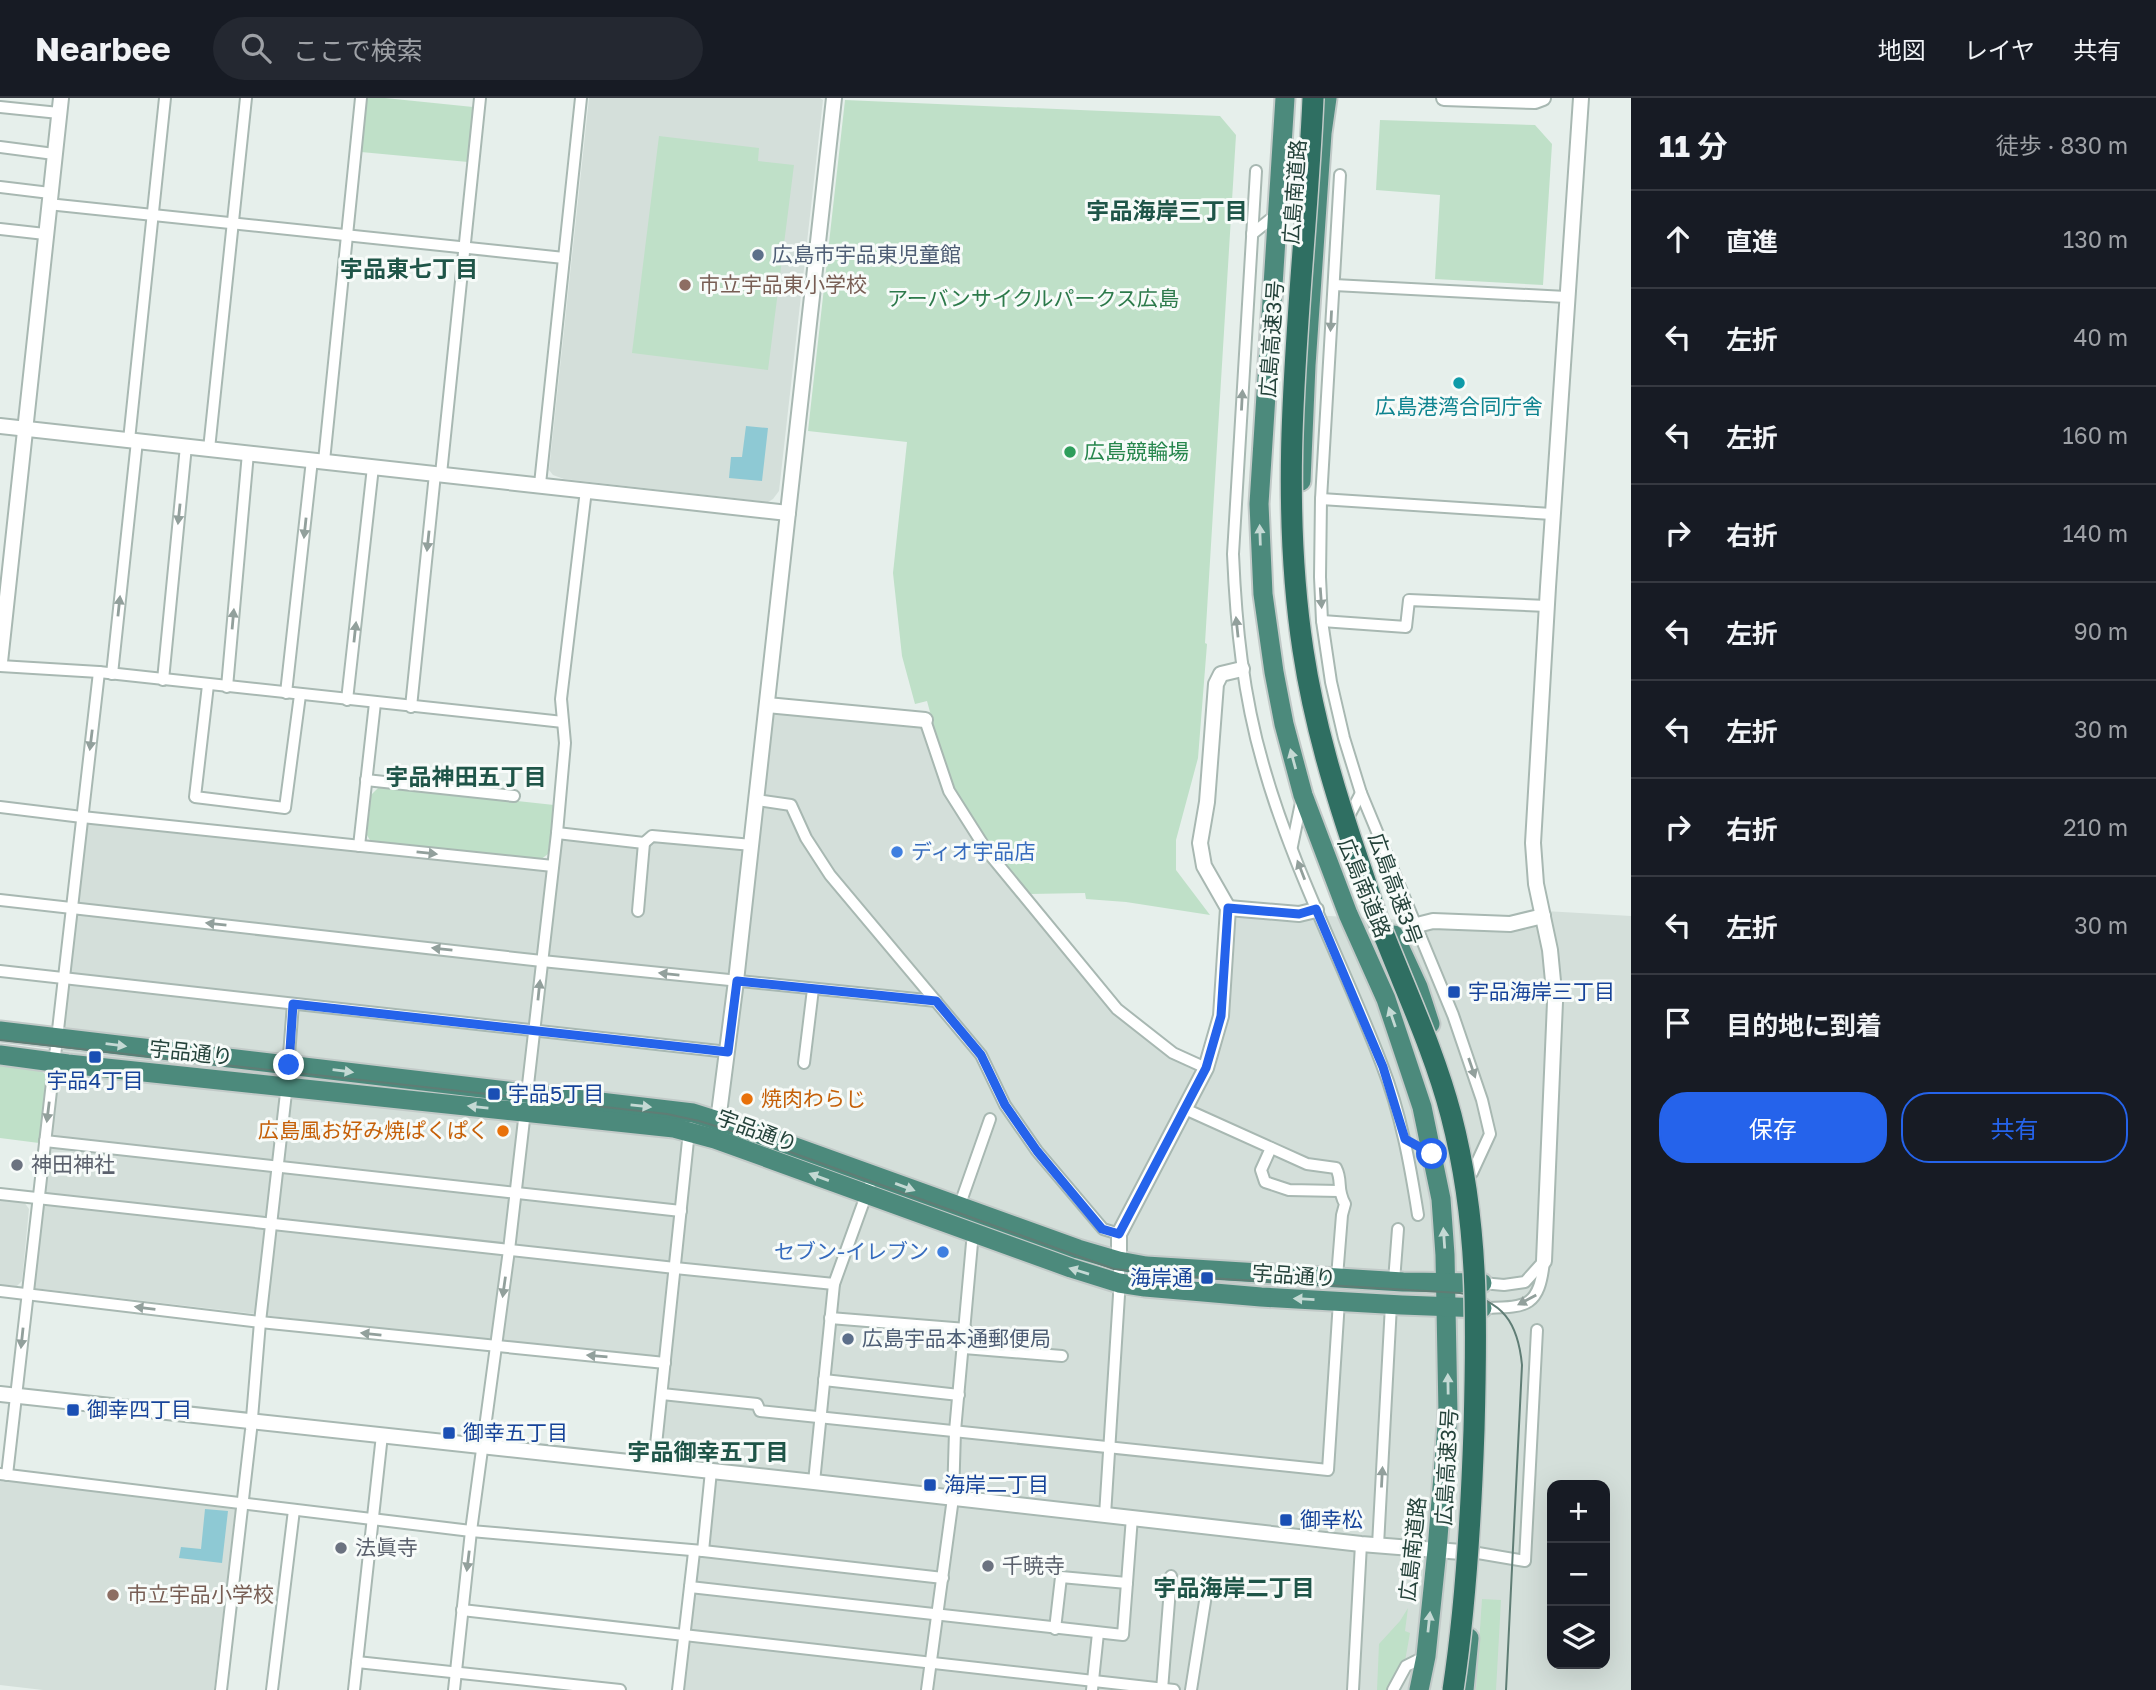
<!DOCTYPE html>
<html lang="ja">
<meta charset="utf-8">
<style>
body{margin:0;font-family:"Golos Text","Noto Sans JP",sans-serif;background:#242831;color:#f1f3f6}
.controls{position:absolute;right:21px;bottom:21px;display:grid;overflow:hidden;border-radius:14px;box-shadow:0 7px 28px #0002}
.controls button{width:63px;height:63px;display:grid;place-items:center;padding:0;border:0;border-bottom:2px solid #363941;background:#171b24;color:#f1f3f6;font:35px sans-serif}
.stop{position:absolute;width:21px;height:21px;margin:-16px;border:5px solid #2563eb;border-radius:50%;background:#fff}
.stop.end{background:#2563eb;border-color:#fff;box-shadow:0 2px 7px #0008}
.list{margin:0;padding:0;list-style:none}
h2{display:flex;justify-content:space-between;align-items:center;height:91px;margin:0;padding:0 28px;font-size:30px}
h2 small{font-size:23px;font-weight:400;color:#9ea1a6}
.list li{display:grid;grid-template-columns:46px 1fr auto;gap:21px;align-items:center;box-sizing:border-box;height:98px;padding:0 28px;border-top:2px solid #363941}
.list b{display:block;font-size:26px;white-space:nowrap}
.list em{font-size:23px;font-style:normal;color:#9ea1a6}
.actions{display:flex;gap:14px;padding:21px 28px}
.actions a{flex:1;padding:16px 0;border:2px solid #2563eb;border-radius:28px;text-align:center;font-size:24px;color:#2563eb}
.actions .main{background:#2563eb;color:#fff}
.icon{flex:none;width:38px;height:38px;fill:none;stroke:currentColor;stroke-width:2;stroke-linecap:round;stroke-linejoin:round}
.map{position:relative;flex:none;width:1631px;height:1592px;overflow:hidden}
header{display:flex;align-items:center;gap:42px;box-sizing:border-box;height:98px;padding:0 35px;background:#171b24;border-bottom:2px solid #363941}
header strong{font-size:33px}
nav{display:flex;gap:38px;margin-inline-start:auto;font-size:24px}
.search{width:490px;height:63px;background:#242831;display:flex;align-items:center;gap:18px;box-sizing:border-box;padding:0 24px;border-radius:38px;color:#9ea1a6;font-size:26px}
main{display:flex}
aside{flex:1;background:#171b24}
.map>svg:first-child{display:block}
.built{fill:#d4dfda;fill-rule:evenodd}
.green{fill:#bfe0c8}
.water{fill:#8ec9d4}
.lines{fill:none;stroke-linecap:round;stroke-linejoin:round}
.minor-casing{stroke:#a8b8b2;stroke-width:14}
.tertiary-casing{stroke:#a8b8b2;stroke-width:18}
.trunk-casing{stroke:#c2cac8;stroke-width:23}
.minor{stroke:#fff;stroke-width:10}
.tertiary{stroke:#fff;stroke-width:14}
.trunk{stroke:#4c8a7c;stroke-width:19}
.tram{stroke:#5f7d75;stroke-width:2}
.motorway-bridge-casing{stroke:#c2cac8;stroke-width:24;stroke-linecap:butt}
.motorway-bridge{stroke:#2f6f62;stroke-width:21}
.oneway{fill:#92a09c}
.oneway2{fill:#c4d9d4}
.route{stroke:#2563eb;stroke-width:9}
.service-dot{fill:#5c6f8a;stroke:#f7fbf9;stroke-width:2.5}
.education-dot{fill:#8d6e63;stroke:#f7fbf9;stroke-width:2.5}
.culture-dot{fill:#0f9aa8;stroke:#f7fbf9;stroke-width:2.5}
.leisure-dot{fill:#2e9e5b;stroke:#f7fbf9;stroke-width:2.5}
.shop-dot{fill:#3f7fe0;stroke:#f7fbf9;stroke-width:2.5}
.transit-dot{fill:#1a4fb4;stroke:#f7fbf9;stroke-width:2.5}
.food-dot{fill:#e8710a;stroke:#f7fbf9;stroke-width:2.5}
.worship-dot{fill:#6b7280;stroke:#f7fbf9;stroke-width:2.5}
.labels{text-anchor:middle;stroke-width:6;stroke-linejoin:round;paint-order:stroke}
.street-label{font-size:21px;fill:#24423a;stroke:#f7fbf9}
.service-label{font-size:21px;fill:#4e5e75;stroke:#f7fbf9;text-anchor:start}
.education-label{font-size:21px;fill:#785e54;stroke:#f7fbf9;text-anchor:start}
.park-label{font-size:21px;fill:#2d7a4b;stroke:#f7fbf9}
.culture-label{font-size:21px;fill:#0d838f;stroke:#f7fbf9}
.leisure-label{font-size:21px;fill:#27864d;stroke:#f7fbf9;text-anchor:start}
.shop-label{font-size:21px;fill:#366cbe;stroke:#f7fbf9;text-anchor:start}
.transit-label{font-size:21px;fill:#164399;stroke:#f7fbf9;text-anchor:start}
.food-label{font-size:21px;fill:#c56008;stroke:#f7fbf9;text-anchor:start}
.worship-label{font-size:21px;fill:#5b616d;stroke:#f7fbf9;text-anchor:start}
.neighbourhood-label{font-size:23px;font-weight:bold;fill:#1f5548;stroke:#f7fbf9}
</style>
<header>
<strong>Nearbee</strong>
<div class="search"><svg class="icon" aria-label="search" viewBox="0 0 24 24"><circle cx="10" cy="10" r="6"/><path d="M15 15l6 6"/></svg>ここで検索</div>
<nav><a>地図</a><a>レイヤ</a><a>共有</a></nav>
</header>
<main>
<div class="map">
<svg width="1631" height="1592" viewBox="0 0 1631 1592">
<rect width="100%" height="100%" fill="#e6efeb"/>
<g class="built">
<polygon points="589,0 820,0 823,2 779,393 773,401 768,404 564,381 553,377 549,372"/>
<path d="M 766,606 L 925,622 L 968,728 L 1123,912 L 1164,950 L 1206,969 L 1220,936 L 1228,813 L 1545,829 L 1545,813 L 1631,818 L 1631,1592 L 681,1592 L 693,1456 L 703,1452 L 712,1372 L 654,1366 L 663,1264 L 34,1190 L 86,723 L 553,766 L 558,737 L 635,744 L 658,737 L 750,748 ZM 1552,1387 L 1605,1387 L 1605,1566 L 1552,1566 Z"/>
<polygon points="0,1102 24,1104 29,1111 22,1183 17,1188 0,1187"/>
<polygon points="0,1381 236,1406 214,1592 43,1592 0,1587"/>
</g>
<g class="green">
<polygon points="367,0 385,0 473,9 468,64 361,54"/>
<path d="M 845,2 L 1220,18 L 1236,37 L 1205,545 L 1207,546 L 1198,660 L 1176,742 L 1176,772 L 1210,817 L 1126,804 L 1086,801 L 1085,795 L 1030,796 C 1002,764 971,730 954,691 C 942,663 935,632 927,603 L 915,606 L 902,558 L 893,475 L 907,344 L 808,333 Z"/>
<polygon points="1380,22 1535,27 1552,46 1543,187 1435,181 1440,97 1376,92"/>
<polygon points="659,38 759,50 758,63 794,67 768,272 632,255"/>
<polygon points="380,688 554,707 548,756 540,762 371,744 367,737 371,697"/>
<polygon points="0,968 40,972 46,977 39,1045 0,1040"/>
<polygon points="1482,1501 1501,1502 1496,1592 1476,1592"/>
<polygon points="1408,1510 1405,1533 1410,1535 1405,1563 1389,1592 1377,1592 1379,1546 1400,1523"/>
</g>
<g class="water">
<polygon points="746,328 768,330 762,383 729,380 731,359 742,359"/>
<polygon points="205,1411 228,1413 222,1465 179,1460 181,1449 201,1451"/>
</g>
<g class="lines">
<g class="minor-casing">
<g id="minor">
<polyline points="0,9 59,15"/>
<polyline points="0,49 54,56"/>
<path d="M 1256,73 L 1233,456 C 1236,527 1243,597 1263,666 C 1292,770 1344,867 1382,967 C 1401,1016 1410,1066 1418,1117"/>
<polyline points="1340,77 1321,401 1320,479 1322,523 1331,584 1344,640 1361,695 1453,917 1482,1002 1490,1036 1472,1075"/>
<polyline points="0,89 50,95"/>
<polyline points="48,106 564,160"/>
<polyline points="0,131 45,136"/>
<polyline points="1252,136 1277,116"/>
<polyline points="1334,187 1566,199"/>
<polyline points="129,342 165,0"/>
<polyline points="209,351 246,0"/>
<polyline points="324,363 361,0"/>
<polyline points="441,376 480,0"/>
<polyline points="540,386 581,0"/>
<polyline points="1321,401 1552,416"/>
<polyline points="1322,523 1406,529 1409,502 1547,508"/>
<polyline points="0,568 99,574 563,624"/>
<polyline points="112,576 137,343"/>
<polyline points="163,582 186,348"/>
<polyline points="208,587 195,699 285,710 300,597"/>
<polyline points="227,589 248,355"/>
<polyline points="286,595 312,362"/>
<polyline points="347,602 373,369"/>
<polyline points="411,609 435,376"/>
<polyline points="925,622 949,693 987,753 1117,911 1173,955 1206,970"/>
<polyline points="366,682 514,698"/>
<polyline points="757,702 791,707 806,740 830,777 981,957 1005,1007 1037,1053 1103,1131 1119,1136"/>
<polyline points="0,709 82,719 553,768"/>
<polyline points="1349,718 1361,695"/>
<polyline points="557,735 644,745 652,738 752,747"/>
<polyline points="359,748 375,605"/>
<polyline points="1292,748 1302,700"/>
<polyline points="0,802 542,863 936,903"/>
<polyline points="638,813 644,745"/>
<polyline points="0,873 728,954"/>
<polyline points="804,965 813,891"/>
<polyline points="288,970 293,906"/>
<path d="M 1185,1011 L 1307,1066 L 1336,1070 C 1343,1084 1336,1090 1345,1106 L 1342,1117 L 1337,1179"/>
<polyline points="45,1043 681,1113"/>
<polyline points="1271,1050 1261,1072 1265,1084 1289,1092 1339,1093"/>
<polyline points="0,1096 675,1170 834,1186"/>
<polyline points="959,1109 990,1021"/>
<polyline points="1394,1183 1398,1131"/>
<polyline points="1482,1185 1504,1187 1525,1184 1542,1165"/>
<polyline points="0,1193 260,1224 665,1265"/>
<path d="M 1482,1210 C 1526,1209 1539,1211 1544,1163"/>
<polyline points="830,1220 966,1231"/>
<polyline points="964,1250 1062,1258"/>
<polyline points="824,1282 959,1297"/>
<polyline points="662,1296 757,1306 760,1313 1328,1372 1339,1203"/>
<polyline points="654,1366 689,1033"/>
<polyline points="0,1376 471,1433 703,1453 943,1480"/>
<polyline points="7,1377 99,574"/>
<polyline points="814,1384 834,1186 873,1078"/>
<polyline points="1105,1417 1119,1197 1119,1163"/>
<polyline points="1378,1447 1391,1207"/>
<polyline points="703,1453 711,1373"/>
<polyline points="1478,1455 1525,1463 1537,1232"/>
<polyline points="690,1489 1123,1537 1132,1419"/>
<polyline points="462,1512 1174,1592"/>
<polyline points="1055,1531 1061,1479 1127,1485"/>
<polyline points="357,1564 620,1592"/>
<polyline points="221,1592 251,1332 260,1224 287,986"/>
<polyline points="272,1592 294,1412"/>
<polyline points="354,1592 382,1337"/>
<polyline points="454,1592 471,1433 509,1152 557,735 565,645 561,601 586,392"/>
<polyline points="678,1592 694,1454"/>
<polyline points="927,1592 953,1400 955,1333 972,1145 975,1136"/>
<polyline points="1092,1592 1098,1535"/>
<polyline points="1162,1592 1171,1478"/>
<polyline points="1191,1592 1206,1497"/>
<polyline points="1353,1592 1361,1446"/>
<polyline points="1393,1592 1406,1568 1426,1558"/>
</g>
</g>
<g class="tertiary-casing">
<g id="tertiary">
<polyline points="1444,0 1535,3 1543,0"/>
<polyline points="0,328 788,415"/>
<polyline points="0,564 61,0"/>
<polyline points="767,607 925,622"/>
<polyline points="1228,810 1299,816 1316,812"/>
<polyline points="1417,827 1433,823 1510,826 1543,818"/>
<polyline points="717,1031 736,883 834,0"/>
<polyline points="1119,1163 1119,1136 1206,970 1221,918 1228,810 1204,768 1200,745 1207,704 1216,586 1221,576 1242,571"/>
<polyline points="1544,1163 1555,904 1550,852 1536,786 1533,745 1548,489 1581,0"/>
<polyline points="0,1296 814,1384 1361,1446 1474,1455"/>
</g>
</g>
<g class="trunk-casing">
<g id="trunk">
<polyline points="1285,0 1259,406 1263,496 1274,574 1284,626 1303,697 1348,816 1386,901 1422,1009 1441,1101 1445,1157 1448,1315 1437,1452 1426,1558 1419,1592"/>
<polyline points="1301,383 1306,267 1322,35 1327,0"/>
<polyline points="1394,837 1418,889 1430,926"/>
<polyline points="0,933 693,1015 756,1035 1078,1151 1119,1163 1146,1168 1403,1184 1482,1185"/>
<polyline points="0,957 68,966 674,1030 715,1041 1071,1170 1119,1185 1145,1189 1261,1199 1402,1207 1482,1210"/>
<polyline points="1464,1592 1469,1540"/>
</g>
</g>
<use href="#minor" class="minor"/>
<use href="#tertiary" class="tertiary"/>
<use href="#trunk" class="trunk"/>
<path class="tram" d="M 0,942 L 667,1016 L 699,1023 L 729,1032 L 1114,1171 L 1207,1180 L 1460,1195 C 1503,1202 1518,1225 1522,1267 L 1506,1592"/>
<g class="motorway-bridge-casing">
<path id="motorway-bridge" d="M 1313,0 C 1305,185 1275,368 1303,552 C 1314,625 1335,695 1359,765 C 1368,790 1375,817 1386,842 C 1409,900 1435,956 1451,1017 C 1479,1125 1477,1222 1474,1332 C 1471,1419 1466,1507 1453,1592"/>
</g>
<use href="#motorway-bridge" class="motorway-bridge"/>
</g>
<defs><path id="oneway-solid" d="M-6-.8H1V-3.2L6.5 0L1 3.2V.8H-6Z" transform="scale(1.75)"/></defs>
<g class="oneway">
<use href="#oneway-solid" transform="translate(1331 223) rotate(93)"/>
<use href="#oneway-solid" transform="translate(1242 302) rotate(-87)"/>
<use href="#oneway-solid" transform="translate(179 416) rotate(96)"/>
<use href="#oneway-solid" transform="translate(305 430) rotate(96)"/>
<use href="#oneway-solid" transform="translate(428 443) rotate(96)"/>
<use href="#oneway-solid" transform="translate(1321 500) rotate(86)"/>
<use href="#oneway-solid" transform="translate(119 508) rotate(-84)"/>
<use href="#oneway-solid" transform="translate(233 521) rotate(-85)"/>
<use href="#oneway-solid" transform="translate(1237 529) rotate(-96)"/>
<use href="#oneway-solid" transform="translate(355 534) rotate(-84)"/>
<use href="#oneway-solid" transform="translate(91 642) rotate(97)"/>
<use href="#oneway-solid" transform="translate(427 755) rotate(6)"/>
<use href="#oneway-solid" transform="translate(1301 772) rotate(-111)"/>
<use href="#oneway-solid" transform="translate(216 826) rotate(-174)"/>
<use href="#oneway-solid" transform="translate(442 851) rotate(-174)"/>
<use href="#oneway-solid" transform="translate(669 876) rotate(-174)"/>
<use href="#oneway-solid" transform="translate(539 892) rotate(-84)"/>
<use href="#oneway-solid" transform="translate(1472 970) rotate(71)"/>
<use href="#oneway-solid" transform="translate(48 1014) rotate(97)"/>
<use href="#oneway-solid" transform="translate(504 1189) rotate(98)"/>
<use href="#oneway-solid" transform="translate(1527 1202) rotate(152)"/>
<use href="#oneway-solid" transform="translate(145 1210) rotate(-173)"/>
<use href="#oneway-solid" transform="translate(371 1236) rotate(-174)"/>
<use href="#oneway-solid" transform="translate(22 1240) rotate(96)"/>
<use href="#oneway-solid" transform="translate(597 1258) rotate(-175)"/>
<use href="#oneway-solid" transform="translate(1382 1379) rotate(-87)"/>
<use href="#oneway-solid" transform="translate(468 1463) rotate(97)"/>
</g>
<g class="oneway2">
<use href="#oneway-solid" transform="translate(1260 437) rotate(-92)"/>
<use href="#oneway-solid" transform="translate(1293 661) rotate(-105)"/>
<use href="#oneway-solid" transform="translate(1392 919) rotate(-109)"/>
<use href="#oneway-solid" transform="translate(116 947) rotate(7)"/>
<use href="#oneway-solid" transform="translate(343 973) rotate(7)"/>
<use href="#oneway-solid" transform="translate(641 1008) rotate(6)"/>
<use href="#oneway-solid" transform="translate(478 1009) rotate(-174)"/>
<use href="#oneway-solid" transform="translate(819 1079) rotate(-160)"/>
<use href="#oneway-solid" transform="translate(905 1089) rotate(20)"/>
<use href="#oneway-solid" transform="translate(1444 1140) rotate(-94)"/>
<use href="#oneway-solid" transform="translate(1079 1173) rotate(-163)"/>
<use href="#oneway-solid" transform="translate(1304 1201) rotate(-177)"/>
<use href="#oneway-solid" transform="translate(1448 1286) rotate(-91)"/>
<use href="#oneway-solid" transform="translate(1429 1524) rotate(-84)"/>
</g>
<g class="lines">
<polyline class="route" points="289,967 293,906 728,954 737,883 936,903 981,957 1005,1007 1037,1053 1102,1131 1119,1136 1206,970 1221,918 1228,810 1299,816 1316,811 1383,969 1405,1041 1432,1056"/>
</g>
<g class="service-dot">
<circle cx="758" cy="157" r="7"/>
<circle cx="848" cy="1241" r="7"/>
</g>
<g class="education-dot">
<circle cx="685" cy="187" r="7"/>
<circle cx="113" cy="1497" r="7"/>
</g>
<circle class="culture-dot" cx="1459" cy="285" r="7"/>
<circle class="leisure-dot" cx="1070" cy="354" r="7"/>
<g class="shop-dot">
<circle cx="897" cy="754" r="7"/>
<circle cx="943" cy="1154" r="7"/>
</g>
<g class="transit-dot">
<rect x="1447" y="887" width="14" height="14" rx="3.5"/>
<rect x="88" y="952" width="14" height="14" rx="3.5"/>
<rect x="487" y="989" width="14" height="14" rx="3.5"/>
<rect x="1200" y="1173" width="14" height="14" rx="3.5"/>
<rect x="66" y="1305" width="14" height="14" rx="3.5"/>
<rect x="442" y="1328" width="14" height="14" rx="3.5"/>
<rect x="923" y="1380" width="14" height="14" rx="3.5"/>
<rect x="1279" y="1415" width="14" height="14" rx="3.5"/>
</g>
<g class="food-dot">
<circle cx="747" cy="1001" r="7"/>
<circle cx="503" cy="1033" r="7"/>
</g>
<g class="worship-dot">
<circle cx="17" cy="1067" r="7"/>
<circle cx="341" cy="1450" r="7"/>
<circle cx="988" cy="1468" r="7"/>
</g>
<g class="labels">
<g class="street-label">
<text transform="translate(1295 94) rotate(-86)" y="7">広島南道路</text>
<text transform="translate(1272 241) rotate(-86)" y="7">広島高速3号</text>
<text transform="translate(1364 790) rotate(68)" y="7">広島南道路</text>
<text transform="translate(1395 791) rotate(70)" y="7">広島高速3号</text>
<text transform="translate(191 955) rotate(6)" y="7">宇品通り</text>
<text transform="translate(757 1033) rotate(20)" y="7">宇品通り</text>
<text transform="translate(1294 1178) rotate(4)" y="7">宇品通り</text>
<text transform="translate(1447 1369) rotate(-87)" y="7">広島高速3号</text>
<text transform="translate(1413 1451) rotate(-84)" y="7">広島南道路</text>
</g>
<g class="service-label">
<text x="772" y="164">広島市宇品東児童館</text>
<text x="862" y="1248">広島宇品本通郵便局</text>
</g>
<g class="education-label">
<text x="699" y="194">市立宇品東小学校</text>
<text x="127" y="1504">市立宇品小学校</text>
</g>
<g class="park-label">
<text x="1033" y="208">アーバンサイクルパークス広島</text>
</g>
<g class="culture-label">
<text x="1459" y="316">広島港湾合同庁舎</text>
</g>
<g class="leisure-label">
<text x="1084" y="361">広島競輪場</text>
</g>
<g class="shop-label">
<text x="911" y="761">ディオ宇品店</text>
<text x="929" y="1161" text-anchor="end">セブン-イレブン</text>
</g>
<g class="transit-label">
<text x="1468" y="901">宇品海岸三丁目</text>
<text x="95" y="990" text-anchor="middle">宇品4丁目</text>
<text x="508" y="1003">宇品5丁目</text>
<text x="1193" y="1187" text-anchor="end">海岸通</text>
<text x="87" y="1319">御幸四丁目</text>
<text x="463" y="1342">御幸五丁目</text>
<text x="944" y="1394">海岸二丁目</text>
<text x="1300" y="1429">御幸松</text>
</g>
<g class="food-label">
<text x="761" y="1008">焼肉わらじ</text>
<text x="489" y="1040" text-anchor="end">広島風お好み焼ぱくぱく</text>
</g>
<g class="worship-label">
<text x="31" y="1074">神田神社</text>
<text x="355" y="1457">法眞寺</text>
<text x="1002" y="1475">千暁寺</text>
</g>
<g class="neighbourhood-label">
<text x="1167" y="121">宇品海岸三丁目</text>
<text x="409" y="179">宇品東七丁目</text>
<text x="466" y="687">宇品神田五丁目</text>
<text x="708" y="1362">宇品御幸五丁目</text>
<text x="1234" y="1498">宇品海岸二丁目</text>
</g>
</g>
</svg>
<div class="controls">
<button>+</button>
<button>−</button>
<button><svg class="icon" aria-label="layers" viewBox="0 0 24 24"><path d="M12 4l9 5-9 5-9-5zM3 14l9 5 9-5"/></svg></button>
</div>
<div class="stop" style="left:1432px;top:1056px"></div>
<div class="stop end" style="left:289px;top:967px"></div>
</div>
<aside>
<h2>11 分<small>徒歩 · 830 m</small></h2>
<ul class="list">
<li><svg class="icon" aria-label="ahead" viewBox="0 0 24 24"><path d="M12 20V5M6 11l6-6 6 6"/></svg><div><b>直進</b></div><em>130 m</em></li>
<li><svg class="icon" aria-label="left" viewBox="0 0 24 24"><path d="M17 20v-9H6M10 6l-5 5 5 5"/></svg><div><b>左折</b></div><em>40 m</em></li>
<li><svg class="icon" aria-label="left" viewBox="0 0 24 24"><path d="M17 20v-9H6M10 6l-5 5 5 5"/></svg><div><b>左折</b></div><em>160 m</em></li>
<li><svg class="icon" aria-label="right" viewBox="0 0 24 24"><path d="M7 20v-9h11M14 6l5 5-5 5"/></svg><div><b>右折</b></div><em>140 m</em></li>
<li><svg class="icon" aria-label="left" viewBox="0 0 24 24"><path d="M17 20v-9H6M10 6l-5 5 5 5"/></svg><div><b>左折</b></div><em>90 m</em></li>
<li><svg class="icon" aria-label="left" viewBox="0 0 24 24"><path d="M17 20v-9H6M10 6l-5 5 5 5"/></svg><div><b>左折</b></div><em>30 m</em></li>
<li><svg class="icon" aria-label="right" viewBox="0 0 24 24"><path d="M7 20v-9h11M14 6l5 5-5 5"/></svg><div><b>右折</b></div><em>210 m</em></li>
<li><svg class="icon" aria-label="left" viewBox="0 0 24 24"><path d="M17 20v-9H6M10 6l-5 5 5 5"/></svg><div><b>左折</b></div><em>30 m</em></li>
<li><svg class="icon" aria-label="arrive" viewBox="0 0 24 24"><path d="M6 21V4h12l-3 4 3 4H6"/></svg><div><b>目的地に到着</b></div></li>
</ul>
<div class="actions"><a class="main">保存</a><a>共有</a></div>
</aside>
</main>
